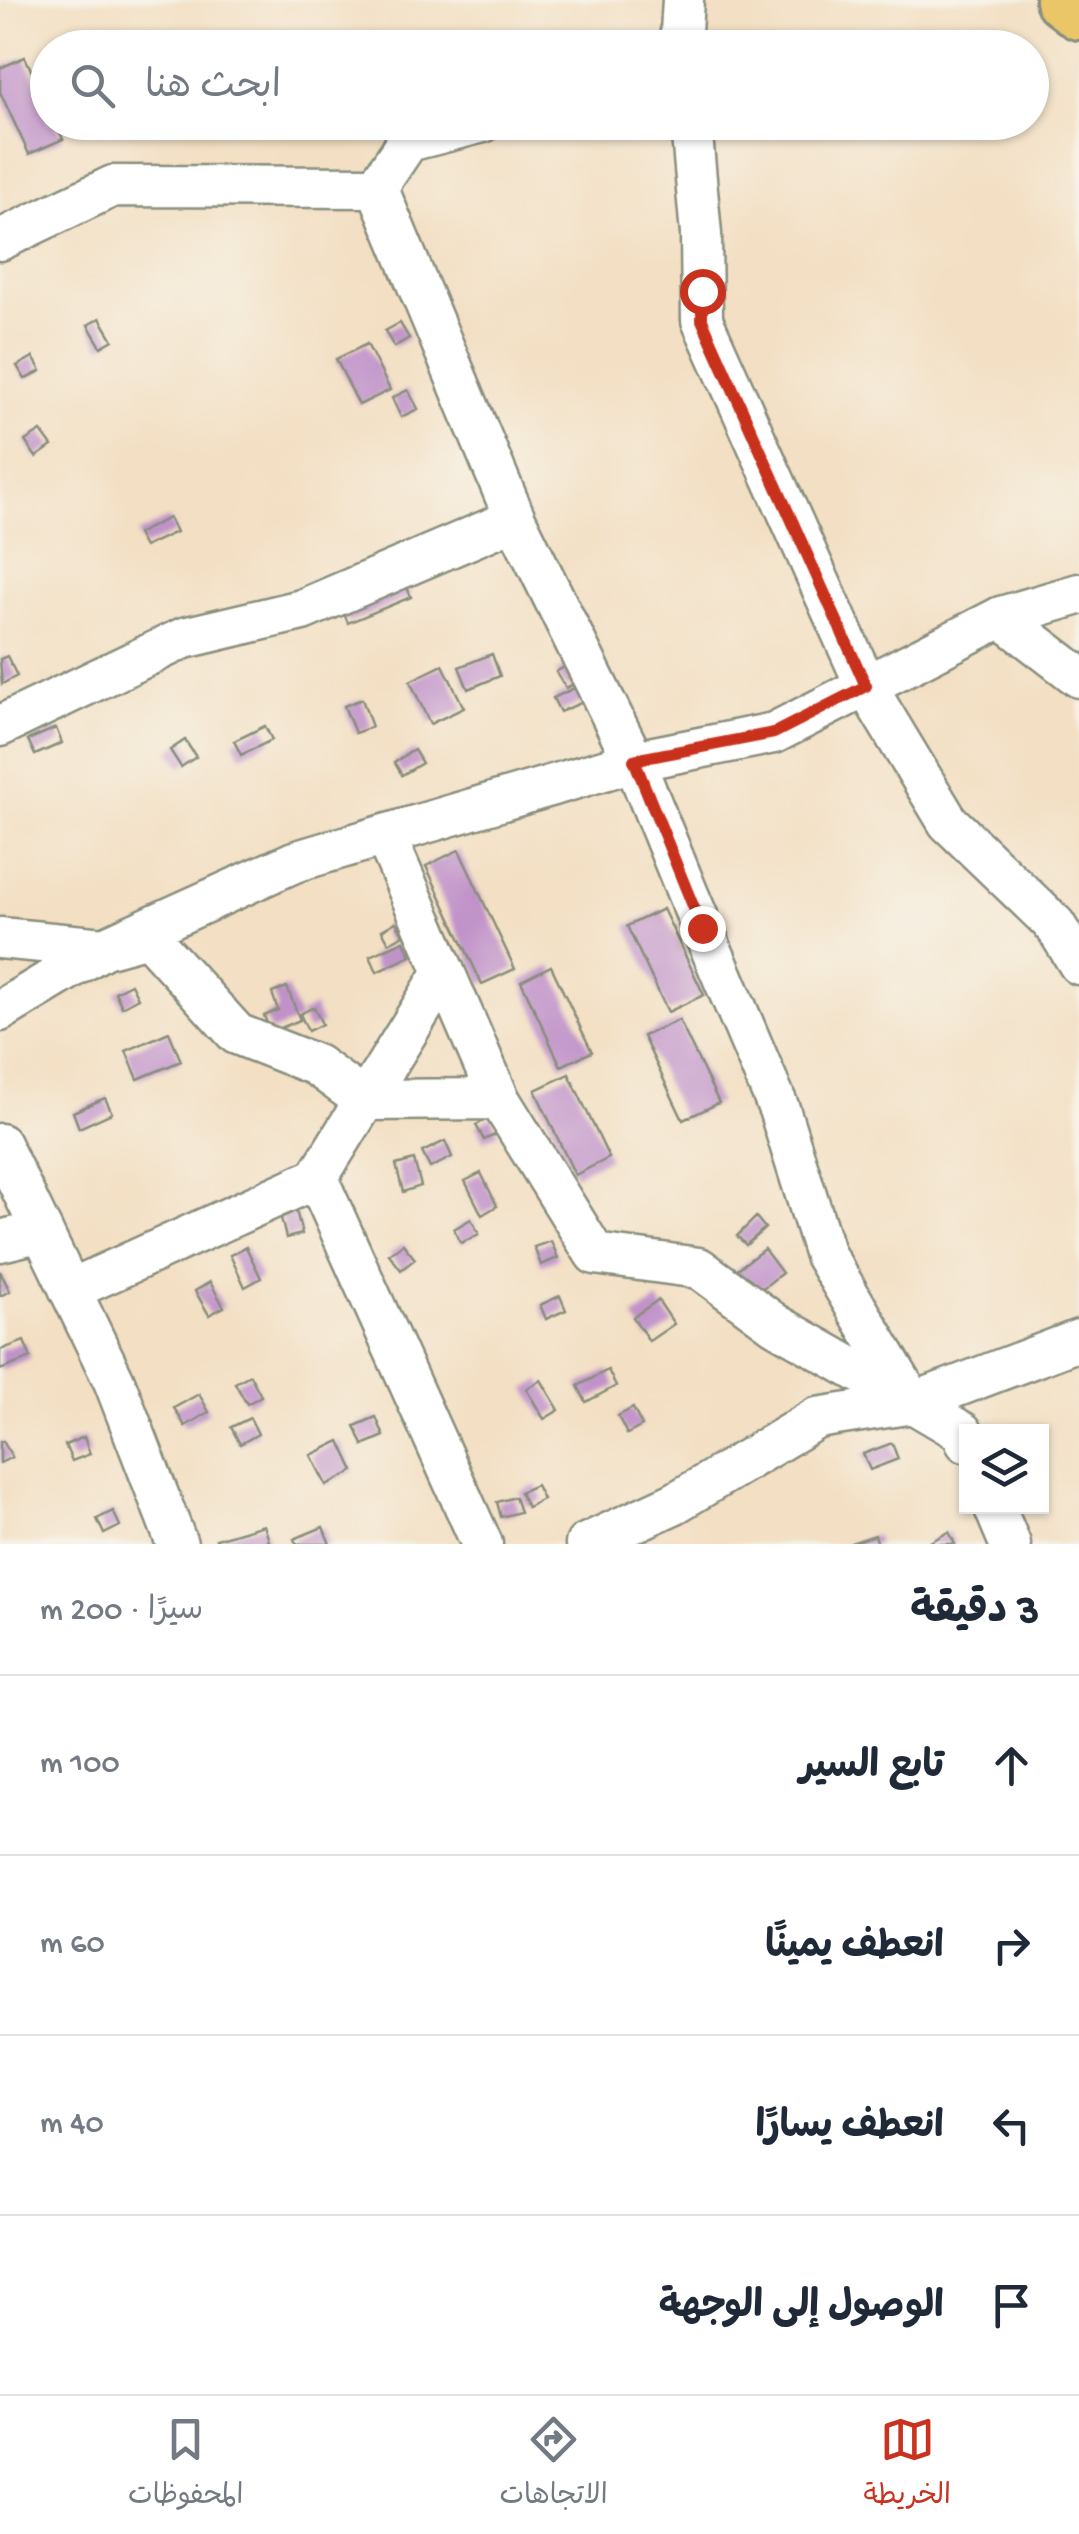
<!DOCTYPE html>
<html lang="ar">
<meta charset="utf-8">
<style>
body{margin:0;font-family:"Gochi Hand","Playpen Sans Arabic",sans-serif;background:#f2f2f3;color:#1f2937;direction:rtl}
.controls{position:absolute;right:30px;bottom:30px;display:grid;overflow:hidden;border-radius:0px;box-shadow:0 2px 8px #0004}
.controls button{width:90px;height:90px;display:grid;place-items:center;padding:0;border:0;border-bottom:2px solid #e0e1e3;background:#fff;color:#1f2937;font:50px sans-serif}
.stop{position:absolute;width:30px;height:30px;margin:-22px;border:8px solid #c8321e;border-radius:50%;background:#fff}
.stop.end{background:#c8321e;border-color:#fff;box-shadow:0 2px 10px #0008}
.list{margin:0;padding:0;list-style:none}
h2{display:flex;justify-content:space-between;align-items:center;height:130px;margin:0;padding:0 40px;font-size:42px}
h2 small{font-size:32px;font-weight:400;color:#747a83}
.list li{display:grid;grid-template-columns:65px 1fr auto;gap:30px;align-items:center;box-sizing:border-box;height:180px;padding:0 40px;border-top:2px solid #e0e1e3}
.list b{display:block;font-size:38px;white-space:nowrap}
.list em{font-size:32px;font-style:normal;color:#747a83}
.icon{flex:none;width:55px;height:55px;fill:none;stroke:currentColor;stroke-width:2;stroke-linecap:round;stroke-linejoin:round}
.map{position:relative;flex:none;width:1079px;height:1544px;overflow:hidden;direction:ltr}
.search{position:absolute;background:#fff;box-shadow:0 2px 8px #0004;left:30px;right:30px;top:30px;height:110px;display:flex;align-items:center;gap:25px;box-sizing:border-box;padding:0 35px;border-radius:55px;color:#747a83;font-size:38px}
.sheet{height:850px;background:#fff}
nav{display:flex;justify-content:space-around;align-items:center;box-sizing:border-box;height:140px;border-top:2px solid #e0e1e3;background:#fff;font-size:28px;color:#747a83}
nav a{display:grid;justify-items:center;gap:5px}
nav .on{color:#c8321e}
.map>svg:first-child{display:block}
.building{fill:#c092c9}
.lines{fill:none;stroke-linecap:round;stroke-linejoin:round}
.minor-casing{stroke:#898e7c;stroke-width:45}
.major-casing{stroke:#898e7c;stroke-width:58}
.minor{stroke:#fff;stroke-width:40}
.major{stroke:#ebc669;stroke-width:52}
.route{stroke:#c8321e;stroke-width:12}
</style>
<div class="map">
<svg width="1079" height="1544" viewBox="0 0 1079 1544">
<rect width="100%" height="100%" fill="#f7f3e8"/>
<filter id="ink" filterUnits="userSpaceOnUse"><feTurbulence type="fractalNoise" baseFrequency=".01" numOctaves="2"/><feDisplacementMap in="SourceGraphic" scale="20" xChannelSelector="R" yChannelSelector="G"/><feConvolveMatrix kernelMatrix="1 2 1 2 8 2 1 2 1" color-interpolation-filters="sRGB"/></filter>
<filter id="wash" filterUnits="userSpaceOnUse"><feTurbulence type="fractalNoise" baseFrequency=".0048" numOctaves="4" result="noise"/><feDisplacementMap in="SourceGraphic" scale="40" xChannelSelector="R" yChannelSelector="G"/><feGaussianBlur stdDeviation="2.25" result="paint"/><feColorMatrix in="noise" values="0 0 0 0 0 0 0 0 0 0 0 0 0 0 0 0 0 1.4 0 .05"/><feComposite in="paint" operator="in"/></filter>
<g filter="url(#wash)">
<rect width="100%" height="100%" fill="#f3dfc3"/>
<g id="blocks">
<g class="building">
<polygon points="25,57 48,106 48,122 55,122 63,139 29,154 0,92 0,68"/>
<polygon points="100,318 113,340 101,347 88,325"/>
<polygon points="400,323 409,338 394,347 385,331"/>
<polygon points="367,344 390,390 359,405 336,359"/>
<polygon points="33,357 41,371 25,379 17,366"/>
<polygon points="408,390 418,409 401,417 392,398"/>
<polygon points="41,431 52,446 36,457 25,441"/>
<polygon points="169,518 176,532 144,547 137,534"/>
<polygon points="405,582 411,597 348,623 341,607"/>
<polygon points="492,654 500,676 468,689 459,667"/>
<polygon points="7,656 17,676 2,684 0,659"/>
<polygon points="571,663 580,680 566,688 556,672"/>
<polygon points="443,665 464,708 430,724 410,681"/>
<polygon points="583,684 590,699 560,712 553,698"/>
<polygon points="362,699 372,727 355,733 344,706"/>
<polygon points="265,726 272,740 241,755 234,741"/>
<polygon points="56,728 62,743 35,755 28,740"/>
<polygon points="185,740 196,757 181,767 170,750"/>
<polygon points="414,750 422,763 402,775 394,762"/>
<polygon points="459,850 515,969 482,984 426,866"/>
<polygon points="663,909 704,995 668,1012 627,926"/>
<polygon points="396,922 404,935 389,943 382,930"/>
<polygon points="404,941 411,956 377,972 370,956"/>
<polygon points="551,966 592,1052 561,1066 521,981"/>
<polygon points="131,984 138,998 122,1007 115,992"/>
<polygon points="287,987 300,1020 271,1032 264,1016 278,1010 272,993"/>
<polygon points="314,1007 322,1024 308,1031 300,1014"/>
<polygon points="679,1020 719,1103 683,1120 643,1036"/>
<polygon points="169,1032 181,1061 138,1079 126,1051"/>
<polygon points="569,1074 609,1158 575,1175 535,1090"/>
<polygon points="105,1098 112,1113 79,1128 73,1112"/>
<polygon points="492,1117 499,1133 484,1140 476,1125"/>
<polygon points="445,1141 452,1157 430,1168 422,1152"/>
<polygon points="414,1160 421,1186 403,1192 396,1165"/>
<polygon points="481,1173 497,1206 482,1215 465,1181"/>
<polygon points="294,1202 302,1234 286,1238 278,1206"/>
<polygon points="756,1217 765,1228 746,1245 737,1236"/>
<polygon points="471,1219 479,1234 461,1243 454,1229"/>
<polygon points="551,1241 558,1258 541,1265 534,1247"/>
<polygon points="403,1244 415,1259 401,1270 389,1254"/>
<polygon points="246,1247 261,1278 245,1287 230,1255"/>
<polygon points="764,1249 782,1273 750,1298 731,1274"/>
<polygon points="0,1271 10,1291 0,1296"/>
<polygon points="210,1282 224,1307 209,1315 195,1291"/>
<polygon points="560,1296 566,1310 546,1319 540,1305"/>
<polygon points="658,1300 674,1324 649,1341 633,1317"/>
<polygon points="24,1341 31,1358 0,1370 0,1350"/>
<polygon points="608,1370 616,1386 586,1402 578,1386"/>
<polygon points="250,1375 261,1396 247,1404 235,1383"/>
<polygon points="541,1380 559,1410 544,1419 526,1389"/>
<polygon points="199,1394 209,1412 185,1426 174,1408"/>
<polygon points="633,1408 642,1426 627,1434 618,1416"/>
<polygon points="376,1417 384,1436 363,1445 355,1426"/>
<polygon points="250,1418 258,1434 240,1444 231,1427"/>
<polygon points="84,1437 90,1454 72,1461 65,1445"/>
<polygon points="3,1441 12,1457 0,1463 0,1442"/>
<polygon points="340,1441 354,1471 326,1485 311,1455"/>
<polygon points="892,1443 898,1459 870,1470 863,1454"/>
<polygon points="536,1485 543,1499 527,1507 520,1492"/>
<polygon points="515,1497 520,1512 501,1517 497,1502"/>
<polygon points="113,1511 120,1526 104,1534 97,1519"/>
<polygon points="264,1525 269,1541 258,1544 218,1544 216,1539"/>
<polygon points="323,1527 330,1544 296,1544 294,1539"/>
<polygon points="949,1532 955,1544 926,1544"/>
<polygon points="875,1535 878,1544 851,1544 851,1543"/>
</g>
</g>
</g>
<g filter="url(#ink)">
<use href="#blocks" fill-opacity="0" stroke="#898e7c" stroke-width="2.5"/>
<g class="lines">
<g class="minor-casing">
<g id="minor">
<polyline points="680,48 683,0"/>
<polyline points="483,122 408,141 377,187 515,519 634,761 687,892 779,1109 825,1255 913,1403 962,1432 966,1442"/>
<polyline points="686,122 692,135 701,234 702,320 866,686 948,822 1055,925 1079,964"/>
<polyline points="0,240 113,186 377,187"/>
<polyline points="1001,617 1079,677"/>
<polyline points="0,726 184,638 302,610 515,519"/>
<polyline points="385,835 499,1099"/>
<polyline points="0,938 104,948 148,936 237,1034 316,1065 364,1100 499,1099 595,1254 699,1268 775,1324 908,1400"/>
<polyline points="0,1011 104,948 294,862 634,761 774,733 1001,617 1079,594"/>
<polyline points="0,1144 114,1381 177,1544"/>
<polyline points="317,1178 482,1544"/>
<polyline points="0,1241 42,1231"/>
<polyline points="70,1290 317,1178 444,972"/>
<polyline points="994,1506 1010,1544"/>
<polyline points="586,1544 675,1503 817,1418 913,1403 1079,1340"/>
</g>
</g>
<g class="major-casing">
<polyline id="major" points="1062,0 1079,13"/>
</g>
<use href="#minor" class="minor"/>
<use href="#major" class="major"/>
</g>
</g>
<g class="lines" filter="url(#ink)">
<polyline class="route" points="702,291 702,320 866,686 774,733 634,760 702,928"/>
</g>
</svg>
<div class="controls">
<button><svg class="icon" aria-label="layers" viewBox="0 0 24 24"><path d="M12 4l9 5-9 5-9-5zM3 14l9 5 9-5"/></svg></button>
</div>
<div class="stop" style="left:702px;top:291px"></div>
<div class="stop end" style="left:702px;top:928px"></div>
<div class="search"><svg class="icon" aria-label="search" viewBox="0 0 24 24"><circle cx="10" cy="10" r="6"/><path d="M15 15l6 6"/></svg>ابحث هنا</div>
</div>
<section class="sheet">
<h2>3 دقيقة<small>سيرًا · 200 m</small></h2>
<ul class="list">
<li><svg class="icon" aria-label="ahead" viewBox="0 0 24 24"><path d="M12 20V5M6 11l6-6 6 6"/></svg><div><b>تابع السير</b></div><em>100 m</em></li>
<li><svg class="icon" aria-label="right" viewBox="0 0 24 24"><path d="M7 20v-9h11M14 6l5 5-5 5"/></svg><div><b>انعطف يمينًا</b></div><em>60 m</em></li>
<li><svg class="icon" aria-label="left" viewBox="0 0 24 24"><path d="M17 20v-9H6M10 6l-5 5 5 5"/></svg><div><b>انعطف يسارًا</b></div><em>40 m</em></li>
<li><svg class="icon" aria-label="arrive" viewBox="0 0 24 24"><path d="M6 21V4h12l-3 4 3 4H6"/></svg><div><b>الوصول إلى الوجهة</b></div></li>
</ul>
</section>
<nav>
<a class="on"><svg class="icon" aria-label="map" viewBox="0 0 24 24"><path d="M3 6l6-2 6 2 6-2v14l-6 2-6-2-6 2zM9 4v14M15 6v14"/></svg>الخريطة</a>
<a><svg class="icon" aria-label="directions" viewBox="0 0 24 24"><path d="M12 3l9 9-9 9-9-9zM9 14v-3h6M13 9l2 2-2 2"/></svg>الاتجاهات</a>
<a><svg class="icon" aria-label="saved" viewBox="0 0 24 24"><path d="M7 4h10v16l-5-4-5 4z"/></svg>المحفوظات</a>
</nav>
